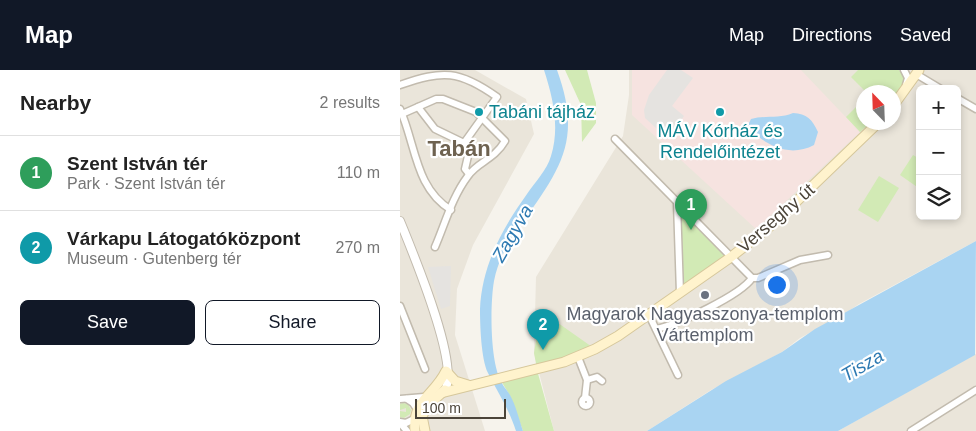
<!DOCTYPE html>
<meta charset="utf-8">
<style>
body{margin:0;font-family:Arial,sans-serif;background:#f6f6f6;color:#222}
.controls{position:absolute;right:15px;top:15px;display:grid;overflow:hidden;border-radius:8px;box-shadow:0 2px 8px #0003}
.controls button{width:45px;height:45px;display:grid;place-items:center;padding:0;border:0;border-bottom:1px solid #e0e0e0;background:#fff;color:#222;font:25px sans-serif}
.compass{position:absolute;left:456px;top:15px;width:45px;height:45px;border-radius:50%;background:#fff;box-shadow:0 2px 8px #0003;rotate:337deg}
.scale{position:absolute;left:15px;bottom:12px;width:91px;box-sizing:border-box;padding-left:5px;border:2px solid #4b4439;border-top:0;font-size:14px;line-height:18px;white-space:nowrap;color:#4b4439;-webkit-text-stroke:4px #fff;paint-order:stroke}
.you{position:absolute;left:376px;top:214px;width:18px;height:18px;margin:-12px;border:4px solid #fff;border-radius:50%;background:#1a73e8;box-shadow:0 0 0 8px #1a73e833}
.badge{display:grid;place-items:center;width:32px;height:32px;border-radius:50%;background:#111827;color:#fff;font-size:16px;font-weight:700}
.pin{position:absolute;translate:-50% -41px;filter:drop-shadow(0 1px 2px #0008)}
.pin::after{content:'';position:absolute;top:26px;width:18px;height:15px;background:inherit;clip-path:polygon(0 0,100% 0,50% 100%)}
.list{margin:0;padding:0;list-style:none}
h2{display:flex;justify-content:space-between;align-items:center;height:65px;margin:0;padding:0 20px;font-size:21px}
h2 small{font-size:16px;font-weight:400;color:#767676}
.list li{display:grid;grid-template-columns:32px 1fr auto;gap:15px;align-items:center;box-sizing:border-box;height:75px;padding:0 20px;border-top:1px solid #e0e0e0}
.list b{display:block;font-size:19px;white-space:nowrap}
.list p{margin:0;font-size:16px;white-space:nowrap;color:#767676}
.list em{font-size:16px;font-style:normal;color:#767676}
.actions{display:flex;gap:10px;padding:15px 20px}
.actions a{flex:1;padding:11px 0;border:1px solid #111827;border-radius:8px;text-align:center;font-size:18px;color:#111827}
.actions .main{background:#111827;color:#fff}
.icon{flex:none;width:28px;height:28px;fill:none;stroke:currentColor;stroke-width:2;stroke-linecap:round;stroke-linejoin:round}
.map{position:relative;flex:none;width:576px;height:361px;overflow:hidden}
header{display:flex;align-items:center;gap:30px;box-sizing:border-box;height:70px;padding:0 25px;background:#111827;color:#fff}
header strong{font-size:24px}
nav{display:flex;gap:28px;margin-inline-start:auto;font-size:18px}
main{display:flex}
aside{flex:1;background:#fff}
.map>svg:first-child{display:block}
.residential{fill:#eae5da;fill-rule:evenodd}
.medical{fill:#f6e3e0}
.green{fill:#d2eab5}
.parking{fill:#e5e3e0}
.water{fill:#a9d4f2}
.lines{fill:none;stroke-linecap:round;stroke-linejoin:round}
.minor-casing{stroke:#c2bbae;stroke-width:9}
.tertiary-casing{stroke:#c2bbae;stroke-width:10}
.secondary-casing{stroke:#d6c79b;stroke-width:11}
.minor{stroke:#fff;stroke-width:6}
.tertiary{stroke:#fff;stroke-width:8}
.secondary{stroke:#fff3cd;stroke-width:9}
.culture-dot{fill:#0f9aa8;stroke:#fff;stroke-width:2}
.worship-dot{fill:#6b7280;stroke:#fff;stroke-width:2}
.labels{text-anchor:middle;stroke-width:4.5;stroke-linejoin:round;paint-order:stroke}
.culture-label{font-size:18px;fill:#0d838f;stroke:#fff;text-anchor:start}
.street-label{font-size:18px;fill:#4b4439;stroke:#fff}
.worship-label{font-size:18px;fill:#5b616d;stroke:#fff}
.water-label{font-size:19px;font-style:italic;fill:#2e7ab2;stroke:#fff}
.district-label{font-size:22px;font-weight:bold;fill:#6e6250;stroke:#fff}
</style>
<header>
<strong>Map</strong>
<nav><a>Map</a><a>Directions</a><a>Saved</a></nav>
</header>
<main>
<aside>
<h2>Nearby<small>2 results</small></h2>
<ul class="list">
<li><span class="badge" style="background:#2e9e5b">1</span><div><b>Szent István tér</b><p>Park · Szent István tér</p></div><em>110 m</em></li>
<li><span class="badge" style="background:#0f9aa8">2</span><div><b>Várkapu Látogatóközpont</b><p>Museum · Gutenberg tér</p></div><em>270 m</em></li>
</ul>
<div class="actions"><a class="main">Save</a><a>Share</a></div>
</aside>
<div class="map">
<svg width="576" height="361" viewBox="0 0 576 361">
<rect width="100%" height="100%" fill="#f6f3ec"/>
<g class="residential">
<polygon points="0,0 75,0 126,29 134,64 73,175 57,219 55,265 85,361 0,361"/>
<path d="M 229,0 L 576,0 L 576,171 L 459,234 L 443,245 L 400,268 L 382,282 L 311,320 L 247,361 L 154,361 L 134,283 L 136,207 L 223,66 L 229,25 ZM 520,19 L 557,19 L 557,146 L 520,146 ZM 463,22 L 493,22 L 493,52 L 463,52 Z"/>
<polygon points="576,284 576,361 438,361 516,317"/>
</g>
<polygon class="medical" points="232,0 401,0 460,62 356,159 232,45"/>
<g class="green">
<polygon points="165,0 187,0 196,33 196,53 182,72 181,35"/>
<path d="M 458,0 L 499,0 C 510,11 501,20 494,30 L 493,22 L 466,22 L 451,7 Z"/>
<polygon points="463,30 463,52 470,53 460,62 446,47"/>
<polygon points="513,85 520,89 520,119 500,105"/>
<polygon points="479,106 499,118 478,152 458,140"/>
<polygon points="277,133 331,187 280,223"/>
<polygon points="141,241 195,279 137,300 154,361 123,361 110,326 100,309 137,299 134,283"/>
<polygon points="3,333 8,334 11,340 10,344 4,348 0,347 0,341 6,342 6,338 0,340 0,334"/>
</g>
<g class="parking">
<polygon points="267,0 281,0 293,8 272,36 284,46 268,69 245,48 244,40 249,25"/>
<polygon points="51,196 50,236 41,239 28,197"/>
</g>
<g class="water">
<path d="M 144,0 L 157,0 C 182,69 162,97 122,153 C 109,170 98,190 94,211 C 90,234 90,288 100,309 C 102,315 107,320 110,325 C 116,336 119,349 123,361 L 116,361 C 109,339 98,323 88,303 C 81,289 80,254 80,239 C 82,195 102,159 127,124 C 135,112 147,100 151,86 C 160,57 153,28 144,0 Z"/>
<path d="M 393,43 C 407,44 412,49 418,62 L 414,75 C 390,88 363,76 348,55 L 351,49 C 366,45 379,49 393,43 Z"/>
<polygon points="576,171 575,285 438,361 247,361 326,311 382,282 415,259"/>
</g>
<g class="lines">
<g class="minor-casing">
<g id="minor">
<polyline points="504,0 508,8 506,15"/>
<polyline points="516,4 541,19"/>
<path d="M 0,15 C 43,0 59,0 97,27 L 64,73 L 63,79 L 68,86 L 65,99 L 69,104"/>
<polyline points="557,28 576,39"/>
<polyline points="18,37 35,59 64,73"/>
<path d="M 0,39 C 16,75 15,118 51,140"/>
<path d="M 2,44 L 36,29 L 43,29 L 76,42 L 105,71 C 94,90 77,92 68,106 C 52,127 45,154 35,177"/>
<polyline points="215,69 352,208 358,208 400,190 428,185"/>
<polyline points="277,133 280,223"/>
<polyline points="0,236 25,299"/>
<polyline points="249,245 278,305"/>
<path d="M 256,259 C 277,255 341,225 352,208"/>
<polyline points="178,287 187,310 185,328"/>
<polyline points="187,310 197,307 202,311"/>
<circle cx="186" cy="332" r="4"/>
<polyline points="0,329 24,327"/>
<polyline points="7,329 13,333 19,342"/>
<polyline points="0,352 6,353 16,348"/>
<polyline points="0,353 7,361"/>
<polyline points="511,361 576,320"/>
</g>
</g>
<g class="tertiary-casing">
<path id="tertiary" d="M 0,151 C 12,181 60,294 45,320"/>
</g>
<g class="secondary-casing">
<g id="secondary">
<polyline points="493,36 519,0"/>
<polyline points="41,323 164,292 195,279 218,266 331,187 373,154 479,52"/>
<path d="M 15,361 C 12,330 34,326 46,301 L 55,311 L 68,315"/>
<polyline points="25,361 22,346 29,334 45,320"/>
</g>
</g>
<use href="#minor" class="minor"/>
<use href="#tertiary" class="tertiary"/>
<use href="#secondary" class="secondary"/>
</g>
<g class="culture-dot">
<circle cx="79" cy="42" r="5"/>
<circle cx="320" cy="42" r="5"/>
</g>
<circle class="worship-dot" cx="305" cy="225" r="5"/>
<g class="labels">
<g class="culture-label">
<text x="89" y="48">Tabáni tájház</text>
<text x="320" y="67" text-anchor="middle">MÁV Kórház és<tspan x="320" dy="21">Rendelőintézet</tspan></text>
</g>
<g class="street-label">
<text transform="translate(376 148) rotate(-41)" y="6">Verseghy út</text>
</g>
<g class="worship-label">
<text x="305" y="250">Magyarok Nagyasszonya-templom<tspan x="305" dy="21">Vártemplom</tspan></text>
</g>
<g class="water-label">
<text transform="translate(112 163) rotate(-60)" y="7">Zagyva</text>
<text transform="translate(462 295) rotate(-30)" y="7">Tisza</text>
</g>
<g class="district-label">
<text x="59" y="86">Tabán</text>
</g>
</g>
</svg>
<div class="controls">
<button>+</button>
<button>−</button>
<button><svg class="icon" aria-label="layers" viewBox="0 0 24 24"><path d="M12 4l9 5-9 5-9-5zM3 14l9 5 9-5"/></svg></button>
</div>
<svg class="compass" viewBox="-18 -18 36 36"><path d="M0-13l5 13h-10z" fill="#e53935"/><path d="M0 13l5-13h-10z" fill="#767676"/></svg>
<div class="scale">100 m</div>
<div class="you"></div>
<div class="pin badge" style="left:291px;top:160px;background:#2e9e5b">1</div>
<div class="pin badge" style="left:143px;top:280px;background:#0f9aa8">2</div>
</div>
</main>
